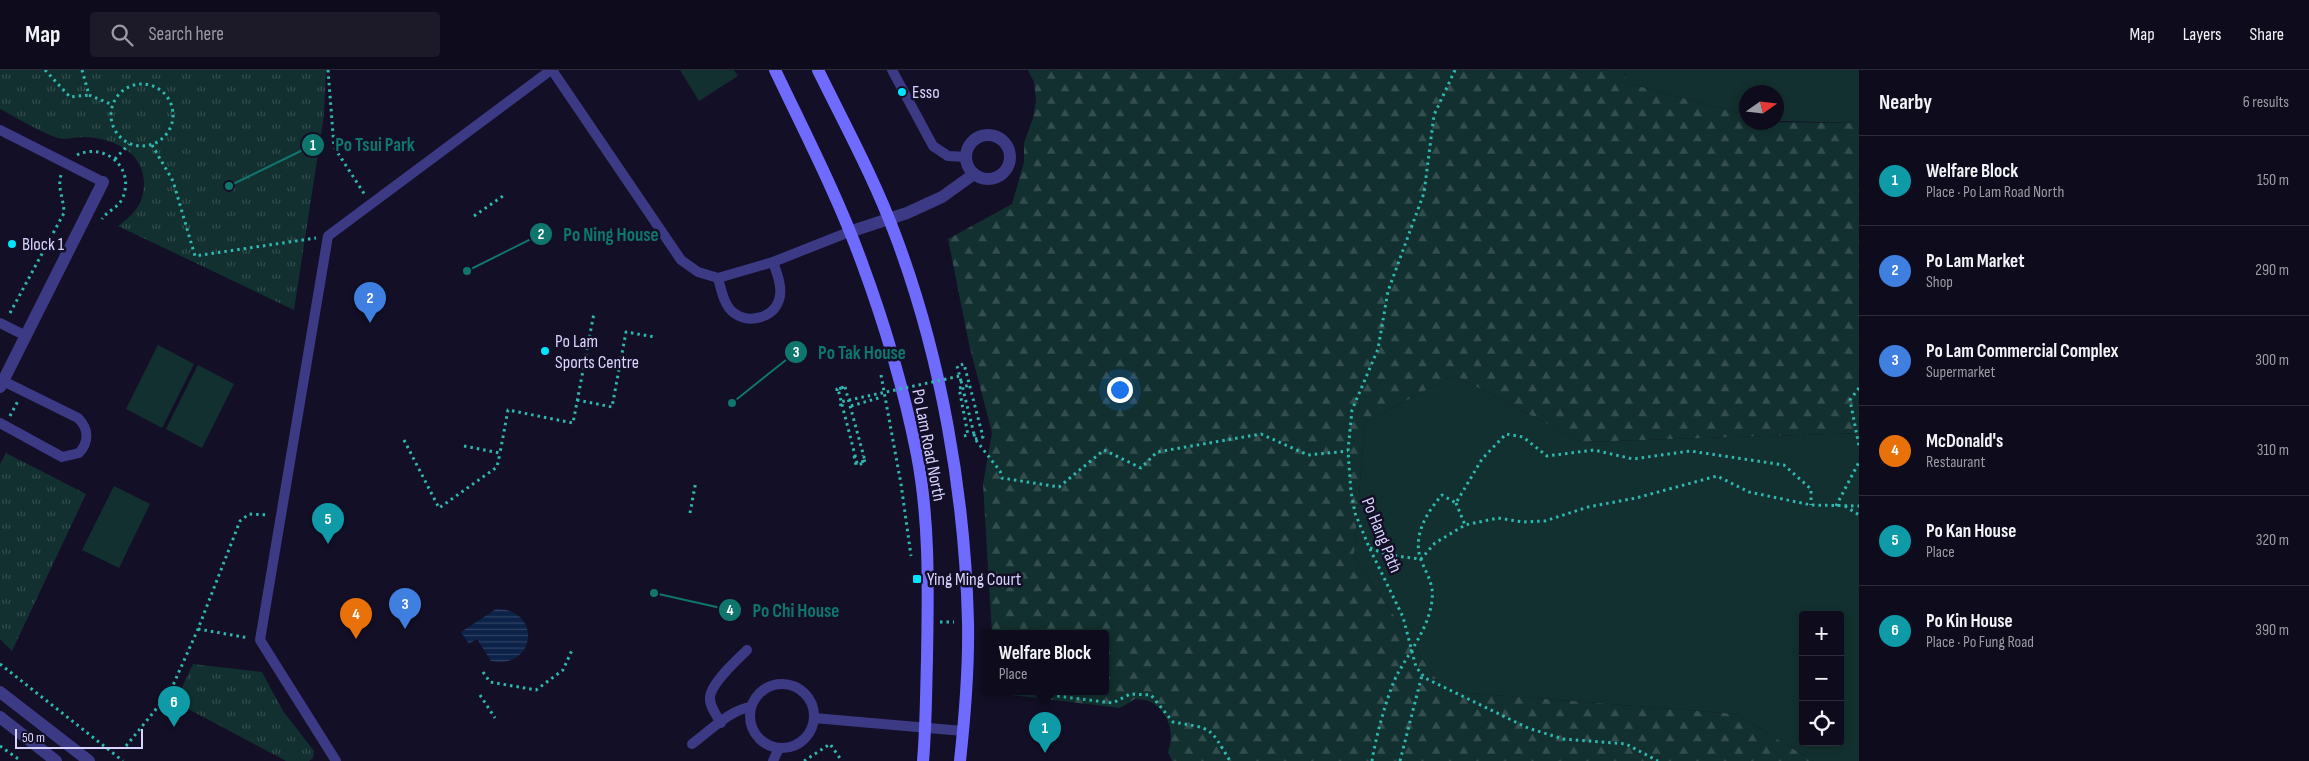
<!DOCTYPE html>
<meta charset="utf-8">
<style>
body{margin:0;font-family:"Sofia Sans Condensed",sans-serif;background:#1c1929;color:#f1f3f6}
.controls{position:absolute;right:15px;bottom:15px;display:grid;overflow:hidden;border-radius:5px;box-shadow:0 2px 8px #0003}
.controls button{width:45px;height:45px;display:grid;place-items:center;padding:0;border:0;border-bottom:1px solid #2e2b3b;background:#0e0b1c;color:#f1f3f6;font:25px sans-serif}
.compass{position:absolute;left:1739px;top:15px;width:45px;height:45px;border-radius:50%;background:#0e0b1c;box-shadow:0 2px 8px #0003;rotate:76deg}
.scale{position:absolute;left:15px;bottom:12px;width:128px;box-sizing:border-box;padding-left:5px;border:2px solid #d9d4ff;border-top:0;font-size:14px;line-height:18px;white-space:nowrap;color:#d9d4ff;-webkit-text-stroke:4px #130f26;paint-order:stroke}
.you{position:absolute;left:1119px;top:319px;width:18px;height:18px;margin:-12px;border:4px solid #fff;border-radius:50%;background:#1a73e8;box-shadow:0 0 0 8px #1a73e833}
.badge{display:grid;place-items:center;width:32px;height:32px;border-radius:50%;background:#00e5ff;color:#fff;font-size:16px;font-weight:700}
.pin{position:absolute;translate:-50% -41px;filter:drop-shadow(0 1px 2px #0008)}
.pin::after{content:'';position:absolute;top:26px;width:18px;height:15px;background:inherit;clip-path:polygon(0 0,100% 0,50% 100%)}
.popup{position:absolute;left:981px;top:560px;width:128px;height:65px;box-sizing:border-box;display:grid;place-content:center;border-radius:5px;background:#0e0b1c;filter:drop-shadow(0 1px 4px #0005);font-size:16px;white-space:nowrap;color:#9b9ba3}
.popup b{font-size:19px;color:#f1f3f6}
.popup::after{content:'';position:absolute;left:50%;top:100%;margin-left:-10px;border:10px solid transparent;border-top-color:#0e0b1c}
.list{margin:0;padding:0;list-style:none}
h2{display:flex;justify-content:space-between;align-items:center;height:65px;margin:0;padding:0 20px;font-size:21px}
h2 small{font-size:16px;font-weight:400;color:#9b9ba3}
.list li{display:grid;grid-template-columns:32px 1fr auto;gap:15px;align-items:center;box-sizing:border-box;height:90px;padding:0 20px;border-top:1px solid #2e2b3b}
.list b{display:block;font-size:19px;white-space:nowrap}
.list p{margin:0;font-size:16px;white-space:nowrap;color:#9b9ba3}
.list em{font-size:16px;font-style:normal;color:#9b9ba3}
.icon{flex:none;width:28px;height:28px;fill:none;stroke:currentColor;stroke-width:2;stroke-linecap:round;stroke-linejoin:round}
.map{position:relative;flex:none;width:1859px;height:691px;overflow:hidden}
header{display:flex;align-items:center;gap:30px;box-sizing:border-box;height:70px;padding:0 25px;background:#0e0b1c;border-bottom:1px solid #2e2b3b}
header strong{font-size:24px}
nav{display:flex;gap:28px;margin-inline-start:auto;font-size:18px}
.search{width:350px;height:45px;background:#1c1929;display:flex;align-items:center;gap:12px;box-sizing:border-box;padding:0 18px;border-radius:5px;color:#9b9ba3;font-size:19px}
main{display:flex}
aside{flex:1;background:#0e0b1c}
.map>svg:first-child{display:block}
.green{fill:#12302f;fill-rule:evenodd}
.forest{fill:url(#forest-firs)}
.park{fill:url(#park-tufts)}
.water{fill:url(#water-rules)}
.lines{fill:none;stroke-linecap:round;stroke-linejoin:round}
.path{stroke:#2fb8b0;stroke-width:3;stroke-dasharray:2.5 4;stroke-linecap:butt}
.service{stroke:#3d3a85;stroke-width:10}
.minor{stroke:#3d3a85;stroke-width:12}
.tertiary{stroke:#3d3a85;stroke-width:12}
.secondary{stroke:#6f6bff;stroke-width:12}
.path-bridge{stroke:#2fb8b0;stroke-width:3;stroke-dasharray:2.5 4;stroke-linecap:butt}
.poi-dot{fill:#00e5ff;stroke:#130f26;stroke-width:2}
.labels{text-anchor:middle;stroke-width:5;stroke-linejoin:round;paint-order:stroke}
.poi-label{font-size:18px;fill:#d9d4ff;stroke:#130f26;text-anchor:start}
.street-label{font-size:18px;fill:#d9d4ff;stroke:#130f26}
.leader{fill:none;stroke:#0f766e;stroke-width:2}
.callout-dot{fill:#0f766e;stroke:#130f26;stroke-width:2}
.mark-label{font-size:15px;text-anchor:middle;font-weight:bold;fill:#fff}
.callout-label{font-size:19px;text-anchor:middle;font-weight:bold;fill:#0f766e;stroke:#130f26;stroke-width:5;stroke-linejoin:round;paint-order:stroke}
</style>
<header>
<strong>Map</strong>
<div class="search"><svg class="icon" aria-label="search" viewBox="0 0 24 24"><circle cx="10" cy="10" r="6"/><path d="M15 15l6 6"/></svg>Search here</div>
<nav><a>Map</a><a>Layers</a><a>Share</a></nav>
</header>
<main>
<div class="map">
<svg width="1859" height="691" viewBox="0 0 1859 691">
<defs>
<pattern id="forest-firs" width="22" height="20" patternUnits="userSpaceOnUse" patternTransform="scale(1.25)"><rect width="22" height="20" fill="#12302f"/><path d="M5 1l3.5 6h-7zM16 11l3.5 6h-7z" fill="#344d4e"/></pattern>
<pattern id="park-tufts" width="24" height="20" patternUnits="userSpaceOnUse" patternTransform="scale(1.25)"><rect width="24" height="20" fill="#12302f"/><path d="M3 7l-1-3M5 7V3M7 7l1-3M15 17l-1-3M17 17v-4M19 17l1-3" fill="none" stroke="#344d4e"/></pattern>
<pattern id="water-rules" width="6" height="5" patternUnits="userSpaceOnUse" patternTransform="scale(1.25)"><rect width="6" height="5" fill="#0c2248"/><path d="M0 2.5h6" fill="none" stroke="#2f4163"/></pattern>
</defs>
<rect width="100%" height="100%" fill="#130f26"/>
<g class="green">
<polygon points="680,0 734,0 738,6 699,31"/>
<polygon points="1623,0 1859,0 1859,53 1777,51 1776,22 1746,22 1746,45 1627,13"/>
<polygon points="158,275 194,294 162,358 126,339"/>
<polygon points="198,295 234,314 202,378 166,359"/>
<path d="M 1454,305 L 1582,372 L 1859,363 L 1859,691 L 1813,691 L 1736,644 L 1444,621 L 1354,486 L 1365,353 ZM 1803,545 L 1840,545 L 1840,672 L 1803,672 Z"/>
<polygon points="114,416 150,434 119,498 82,480"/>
</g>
<path class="forest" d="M 1028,0 L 1623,0 L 1627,13 L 1746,45 L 1746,52 L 1859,53 L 1859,363 L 1582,372 L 1454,305 L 1365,353 L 1354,486 L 1444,621 L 1736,644 L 1813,691 L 1172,691 L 1168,682 C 1175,663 1169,643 1151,632 C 1147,630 1139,629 1135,629 L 1120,638 L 994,623 L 1105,622 L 1105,564 L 992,564 L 983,414 L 992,363 L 969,274 L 948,169 L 1012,134 L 1024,92 L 1024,73 L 1033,48 L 1036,30 L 1034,12 Z"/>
<g class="park">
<path d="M 0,0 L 326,0 L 324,45 L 294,240 L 118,156 C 134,144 144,134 144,113 C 144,82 112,68 85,67 C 76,67 66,70 58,68 C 38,61 19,49 0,39 Z"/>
<polygon points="6,383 86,424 12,581 0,569 0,394"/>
<polygon points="193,594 262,602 283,641 314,681 313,688 309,691 286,691 175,632"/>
</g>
<path class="water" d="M 496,539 C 542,538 537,600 491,591 L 477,569 L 469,574 L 461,562 Z"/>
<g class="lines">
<g class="path">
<polyline points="45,0 70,27 89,25"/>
<polyline points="82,0 89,25 113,35"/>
<polyline points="328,0 334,77 365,125"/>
<polyline points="1455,0 1434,45 1424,123 1388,221 1378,279 1352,340 1348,381 1351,422 1355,443 1369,477 1403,547 1416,597 1425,608 1528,658 1563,669 1626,674 1658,691"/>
<circle cx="142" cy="45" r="31"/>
<polyline points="152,75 173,111 195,186 316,168"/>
<path d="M 77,85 C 104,72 135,97 123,127 C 119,138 108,140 102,149"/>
<polyline points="115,89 129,74"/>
<polyline points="474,146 503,126"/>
<path d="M 10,243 L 64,143 C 64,129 57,118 61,105"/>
<polyline points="881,305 901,414 911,486"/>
<polyline points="961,311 957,296 964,294 983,367 975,369"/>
<polygon points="845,317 865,391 857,393 838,319"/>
<polyline points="1859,318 1850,330 1859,376"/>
<polyline points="577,330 612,337 626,262 655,267"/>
<polyline points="851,336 882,327"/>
<polyline points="10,346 18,331"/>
<polyline points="974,364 975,369 1000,401 1002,408 1059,417 1104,380 1141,398 1157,382 1261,364 1308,385 1348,381"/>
<polyline points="964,366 968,365 959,318 970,315"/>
<polyline points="404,370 439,438 497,397 500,383"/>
<polyline points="464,376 500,383 508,340 573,353 594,243"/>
<polyline points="1456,433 1465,455"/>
<polyline points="1836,436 1859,392"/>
<polyline points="1845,436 1859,445"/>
<polyline points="690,443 696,411"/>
<polyline points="1370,478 1388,485 1421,489 1435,473 1465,455 1498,448 1523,452 1545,451 1588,437 1636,428 1717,406 1749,422 1811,435 1859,436"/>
<polyline points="940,552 954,552"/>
<polyline points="198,559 249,568"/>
<polyline points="0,594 123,691"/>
<polyline points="483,602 490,612 536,620 563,600 572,580"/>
<path d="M 1025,622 L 1113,633 L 1130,624 L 1151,625 L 1173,652 C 1213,659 1209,656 1230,691"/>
<polyline points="480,625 495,648"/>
<polyline points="0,676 21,691"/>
<polyline points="126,676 170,622 198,559 240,451 249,444 268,445"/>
<polyline points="804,691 830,674 842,691"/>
<path d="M 1372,691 C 1375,670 1388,621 1398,603 C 1411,580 1429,557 1432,530 C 1434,514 1427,505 1421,490 C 1412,466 1427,442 1442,425 L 1456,433 L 1482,389 L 1506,364 L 1523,367 L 1547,386 L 1594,380 L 1633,389 L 1690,381 L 1784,395 L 1811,419 L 1811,435"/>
<polyline points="1400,691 1422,605"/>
</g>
<g class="service">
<polyline points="552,0 681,190 698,202 718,208 773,192 849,162"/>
<polyline points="892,0 933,76 948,86 967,87"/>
<polyline points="0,60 103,112"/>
<path d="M 718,208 C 721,219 724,236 734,243 C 749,254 773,248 779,230 C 783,218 777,203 773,192"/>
<polyline points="0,253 26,266"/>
<path d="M 0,353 L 62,387 L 79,383 C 89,372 89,359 78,348 L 3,311"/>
<circle cx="782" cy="646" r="32"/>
<polyline points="814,648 963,661"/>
<path d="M 721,653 C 717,646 709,636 710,627 C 711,613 737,590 747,580"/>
<path d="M 692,674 C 710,661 729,640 751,637"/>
<polyline points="336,691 260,570 328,166 551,0"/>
<polyline points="773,691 779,678"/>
</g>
<g class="minor">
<circle cx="988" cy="87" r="22"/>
<polyline points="849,162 907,143 942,127 974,104"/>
<polyline points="0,317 103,112"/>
</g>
<g class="tertiary">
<polyline points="0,622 89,691"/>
<polyline points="0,647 56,691"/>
</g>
<g class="secondary">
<path d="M 775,0 C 805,63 838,127 862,193 C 885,255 904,320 917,385 C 930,453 928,521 927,589 C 926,623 926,657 923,691"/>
<path d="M 818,0 C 845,55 875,110 896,167 C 941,287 965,424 968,552 C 969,598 965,645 960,691"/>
</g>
<g class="path-bridge">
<polyline points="961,311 974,364"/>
<polyline points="837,321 837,319 844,317 844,319"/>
<polyline points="841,336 840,332 960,306"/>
<polyline points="854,386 856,395 865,393 863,385"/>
</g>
</g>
<g class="poi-dot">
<circle cx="902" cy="22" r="5"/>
<circle cx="12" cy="174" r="5"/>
<circle cx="545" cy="281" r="5"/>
<rect x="912" y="504" width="10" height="10" rx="2.5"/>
</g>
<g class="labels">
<g class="poi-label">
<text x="912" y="28">Esso</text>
<text x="22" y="180">Block 1</text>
<text x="555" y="277">Po Lam<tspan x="555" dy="21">Sports Centre</tspan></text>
<text x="927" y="515">Ying Ming Court</text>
</g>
<g class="street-label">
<text transform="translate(929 375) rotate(79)" y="6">Po Lam Road North</text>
<text transform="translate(1382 465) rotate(68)" y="6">Po Hang Path</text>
</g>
</g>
<path class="leader" d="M229 116L313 75M467 201L541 164M732 333L796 282M654 523L730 540"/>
<g class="callout-dot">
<circle cx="229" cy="116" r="5"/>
<circle cx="467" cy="201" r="5"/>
<circle cx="732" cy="333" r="5"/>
<circle cx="654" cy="523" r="5"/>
<circle cx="313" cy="75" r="12"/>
<circle cx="541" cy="164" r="12"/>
<circle cx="796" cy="282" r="12"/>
<circle cx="730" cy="540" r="12"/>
</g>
<g class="mark-label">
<text x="313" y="80">1</text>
<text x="541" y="169">2</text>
<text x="796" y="287">3</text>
<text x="730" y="545">4</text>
</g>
<g class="callout-label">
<text x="375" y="81">Po Tsui Park</text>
<text x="611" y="171">Po Ning House</text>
<text x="862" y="289">Po Tak House</text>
<text x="796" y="547">Po Chi House</text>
</g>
</svg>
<div class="controls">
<button>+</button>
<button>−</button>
<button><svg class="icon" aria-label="locate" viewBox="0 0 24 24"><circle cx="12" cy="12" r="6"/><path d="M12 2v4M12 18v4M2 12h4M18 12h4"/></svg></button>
</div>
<svg class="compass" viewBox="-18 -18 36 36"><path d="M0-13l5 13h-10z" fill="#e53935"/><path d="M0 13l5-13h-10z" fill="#9b9ba3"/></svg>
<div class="scale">50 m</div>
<div class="you"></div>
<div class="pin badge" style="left:1045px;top:683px;background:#0f9aa8">1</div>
<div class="popup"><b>Welfare Block</b>Place</div>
<div class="pin badge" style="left:370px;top:253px;background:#3f7fe0">2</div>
<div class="pin badge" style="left:405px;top:559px;background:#3f7fe0">3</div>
<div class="pin badge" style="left:356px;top:569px;background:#e8710a">4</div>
<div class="pin badge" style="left:328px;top:474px;background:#0f9aa8">5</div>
<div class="pin badge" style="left:174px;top:657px;background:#0f9aa8">6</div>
</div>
<aside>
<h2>Nearby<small>6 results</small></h2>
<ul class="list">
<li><span class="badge" style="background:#0f9aa8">1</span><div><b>Welfare Block</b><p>Place · Po Lam Road North</p></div><em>150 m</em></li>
<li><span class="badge" style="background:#3f7fe0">2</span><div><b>Po Lam Market</b><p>Shop</p></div><em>290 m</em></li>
<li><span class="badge" style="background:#3f7fe0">3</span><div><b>Po Lam Commercial Complex</b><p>Supermarket</p></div><em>300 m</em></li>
<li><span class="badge" style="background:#e8710a">4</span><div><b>McDonald's</b><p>Restaurant</p></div><em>310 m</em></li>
<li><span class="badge" style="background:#0f9aa8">5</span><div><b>Po Kan House</b><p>Place</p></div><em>320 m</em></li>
<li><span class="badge" style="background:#0f9aa8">6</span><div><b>Po Kin House</b><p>Place · Po Fung Road</p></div><em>390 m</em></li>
</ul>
</aside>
</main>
